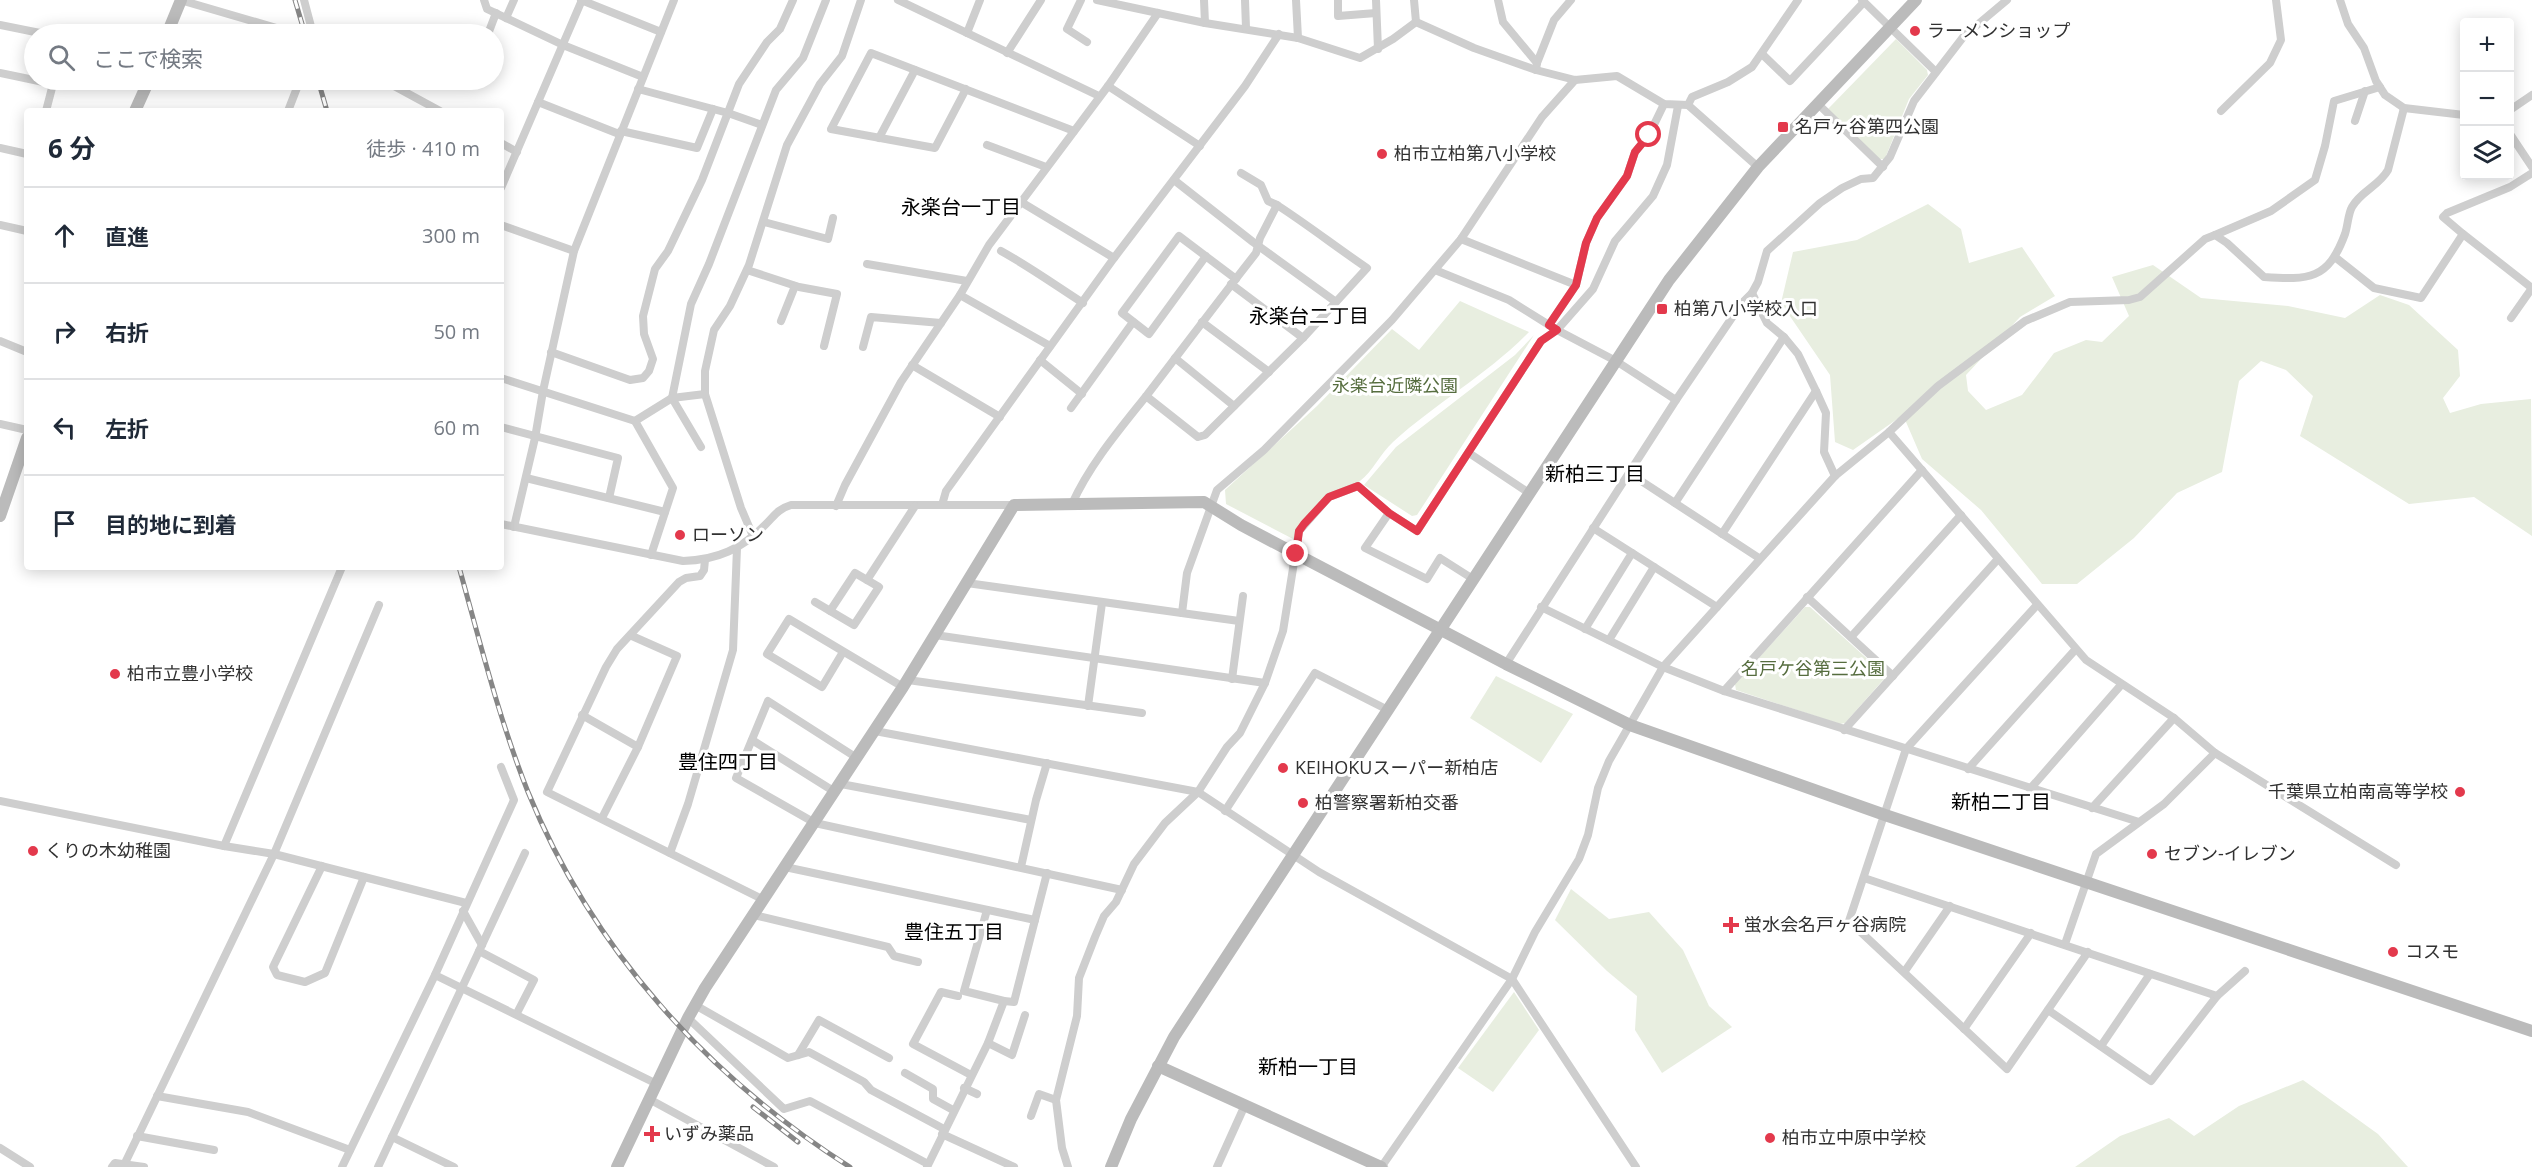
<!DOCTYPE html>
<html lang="ja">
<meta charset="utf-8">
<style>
body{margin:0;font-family:"Open Sans","Noto Sans JP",sans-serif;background:#f2f2f3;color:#1f2937}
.controls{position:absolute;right:18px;top:18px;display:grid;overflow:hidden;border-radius:6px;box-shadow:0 3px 15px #0003}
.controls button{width:54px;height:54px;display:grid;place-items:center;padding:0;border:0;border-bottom:2px solid #e0e1e3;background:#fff;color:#1f2937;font:30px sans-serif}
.stop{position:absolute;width:18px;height:18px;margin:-14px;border:4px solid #e3394c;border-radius:50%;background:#fff}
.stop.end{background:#e3394c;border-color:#fff;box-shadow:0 2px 6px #0008}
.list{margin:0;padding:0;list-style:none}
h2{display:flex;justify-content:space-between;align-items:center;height:78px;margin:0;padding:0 24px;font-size:26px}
h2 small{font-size:20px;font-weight:400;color:#747a83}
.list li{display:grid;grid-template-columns:39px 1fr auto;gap:18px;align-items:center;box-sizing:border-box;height:96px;padding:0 24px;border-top:2px solid #e0e1e3}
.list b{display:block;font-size:22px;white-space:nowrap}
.list em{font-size:20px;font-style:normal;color:#747a83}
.icon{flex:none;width:33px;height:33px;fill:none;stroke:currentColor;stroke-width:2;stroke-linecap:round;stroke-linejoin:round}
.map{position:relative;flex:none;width:2532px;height:1167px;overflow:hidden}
.search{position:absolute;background:#fff;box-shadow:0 3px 15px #0003;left:24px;top:24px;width:480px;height:66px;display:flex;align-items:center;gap:15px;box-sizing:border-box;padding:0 21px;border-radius:33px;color:#747a83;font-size:22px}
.panel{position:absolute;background:#fff;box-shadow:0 3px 15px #0003;left:24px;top:108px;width:480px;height:462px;border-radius:6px}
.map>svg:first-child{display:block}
.green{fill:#e8eee0}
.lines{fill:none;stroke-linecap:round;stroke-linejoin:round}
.street{stroke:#cecece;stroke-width:8}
.secondary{stroke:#bbb;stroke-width:12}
.rail-casing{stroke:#868686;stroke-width:5}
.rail{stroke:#fff;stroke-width:3;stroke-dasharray:9;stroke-linecap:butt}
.route{stroke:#e3394c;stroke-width:8}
.poi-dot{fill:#e3394c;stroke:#fff;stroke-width:2}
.labels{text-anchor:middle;stroke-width:6;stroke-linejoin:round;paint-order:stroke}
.poi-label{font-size:18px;fill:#313131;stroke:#fff;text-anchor:start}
.park-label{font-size:18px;fill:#566d3f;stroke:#fff}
.neighbourhood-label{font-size:20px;fill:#000;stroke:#fff}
</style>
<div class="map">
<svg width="2532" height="1167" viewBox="0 0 2532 1167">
<rect width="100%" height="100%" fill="#fff"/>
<g class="green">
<polygon points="1896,39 1927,70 1928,75 1909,99 1886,156 1884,159 1879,159 1828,109"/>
<polygon points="1928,204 1961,229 1969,263 2022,247 2055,296 2020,317 1966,375 1968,391 1986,410 2022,395 2054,353 2086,340 2102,342 2129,316 2112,277 2153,265 2201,298 2288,306 2345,318 2380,295 2409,305 2458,350 2460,376 2443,398 2450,413 2481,404 2531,399 2532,536 2474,497 2409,504 2300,436 2313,396 2286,370 2261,361 2239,381 2222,472 2177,493 2134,538 2077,584 2042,584 1981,510 1922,459 1903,415 1853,450 1835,442 1830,375 1781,303 1793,252 1857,240"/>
<path d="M 1460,301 L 1529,332 C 1488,374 1436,403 1393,442 C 1380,454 1373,471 1360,481 C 1352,487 1339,489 1330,494 C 1319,499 1296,528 1295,540 L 1226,504 L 1225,490 L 1317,406 L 1392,329 L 1419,350 Z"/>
<polygon points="1534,335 1417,515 1412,516 1364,485 1396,447 1515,355"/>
<polygon points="1805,607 1810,607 1884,674 1884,679 1845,723 1840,724 1736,690 1735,684"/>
<polygon points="1496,676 1573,714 1541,763 1470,718"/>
<polygon points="1571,889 1609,919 1649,912 1683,950 1709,1006 1732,1027 1662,1073 1635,1030 1637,996 1607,971 1555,920"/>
<polygon points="1514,992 1539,1030 1493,1092 1458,1068"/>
<polygon points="2303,1080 2378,1134 2408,1167 2075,1167 2120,1136 2169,1118 2194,1136 2239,1106"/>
</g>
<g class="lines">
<g class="street">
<polyline points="180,0 280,29 290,34"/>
<polyline points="304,0 313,34"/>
<polyline points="484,0 487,9 563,45 643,77"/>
<polyline points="581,0 661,32"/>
<polyline points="898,0 1099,96"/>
<polyline points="1081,0 1067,29 1087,42"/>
<polyline points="1097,0 1205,23 1298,38 1360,58 1393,39 1416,22"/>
<polyline points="1204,0 1205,23"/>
<polyline points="1245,0 1246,28"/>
<polyline points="1296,0 1298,38"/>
<polyline points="1338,0 1338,16 1376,13"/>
<polyline points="1376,0 1378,49"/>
<polyline points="1414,0 1416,22"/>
<polyline points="1498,0 1503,22 1537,63 1536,70"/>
<polyline points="1862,0 1936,72"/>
<polyline points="2340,0 2348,24 2364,48 2376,81 2385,95 2404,108 2464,115"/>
<polyline points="506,18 514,0"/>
<polyline points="1416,22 1474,48 1536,70 1575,80 1617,76 1664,104 1688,105 1758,167"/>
<polyline points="0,25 45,34"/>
<polyline points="967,33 980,0"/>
<polyline points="488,34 496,13"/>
<polyline points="1007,53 1041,0"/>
<polyline points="1762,54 1790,81 1864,2"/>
<polyline points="1537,63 1554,20 1571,0"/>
<polyline points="0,73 53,84 46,111"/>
<polyline points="383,80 440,111"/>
<polyline points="468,84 470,80"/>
<polyline points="1108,86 1200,146"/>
<polyline points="638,89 728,113 762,125"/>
<polyline points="966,89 935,148 831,129 871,53 1074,131"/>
<polyline points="538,102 619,134"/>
<polyline points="1817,103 1883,167"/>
<polyline points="1688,105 1692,97 1728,82 1752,67 1798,0"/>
<polyline points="2510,110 2532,95"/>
<polyline points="288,111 300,80"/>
<polyline points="2221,111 2270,63 2281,40 2276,0"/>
<polyline points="2355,121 2365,91"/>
<polyline points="621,131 697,148 713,109"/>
<polyline points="2510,134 2532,167"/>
<polyline points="879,138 915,70"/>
<polyline points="501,143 517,152"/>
<polyline points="987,145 1046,167"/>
<polyline points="0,148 27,154"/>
<polyline points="1241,173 1261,185 1268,201 1277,205"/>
<polyline points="1174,180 1253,242 1336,302"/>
<polyline points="501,188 582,0"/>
<polyline points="1021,202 1114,258"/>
<polyline points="764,222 828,239 833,218"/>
<polyline points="0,225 27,231"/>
<polyline points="501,225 574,251"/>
<polyline points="2463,234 2443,217 2447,213 2510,187 2532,173"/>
<polyline points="2215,235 2271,211 2315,180 2325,146 2334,101 2380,87"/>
<polyline points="1461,239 1576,285"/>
<path d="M 1001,251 C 1030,267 1055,285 1083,303"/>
<polyline points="1206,256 1149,334 1122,313 1179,236 1236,279"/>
<polyline points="2335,257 2374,288 2421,298 2463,234 2532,288"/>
<polyline points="867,264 967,281"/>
<polyline points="747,270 799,287 837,294 824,346"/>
<polyline points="1435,270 1509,300 1557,330 1616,361 1676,400"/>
<polyline points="1231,284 1303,338"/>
<polyline points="1752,293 1767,323 1784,337 1798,354 1816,391 1826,413 1824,452 1835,476"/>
<polyline points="960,295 1050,346"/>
<polyline points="2511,318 2532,288"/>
<polyline points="781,321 795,286"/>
<polyline points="1202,322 1269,372"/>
<polyline points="1549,325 1576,285 1586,243 1597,218 1627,176 1635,152 1649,135 1664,104"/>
<polyline points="0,341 27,352"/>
<polyline points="863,347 871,317 941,323"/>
<polyline points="551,352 630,380 643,378 649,371 653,359 644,334 643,316 655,269 668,251 702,180 739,84 767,42 780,29 793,0"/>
<polyline points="1175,358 1234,406"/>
<polyline points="1040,360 1082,394"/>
<polyline points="912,365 1000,417"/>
<polyline points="501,378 635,421"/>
<polyline points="1071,408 1133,322"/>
<polyline points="0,424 27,430"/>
<polyline points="501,427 618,458 609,498"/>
<polyline points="1889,432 2086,660 2174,718 2215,753 2396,865"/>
<polyline points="701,447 672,398 691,304 709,264 776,90 803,58 826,0"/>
<polyline points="1469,453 1529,493"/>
<polyline points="1629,473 1759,558"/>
<polyline points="526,478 665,512"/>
<polyline points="1675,503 1784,337"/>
<path d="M 1072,504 C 1090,464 1120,429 1147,395 C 1183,348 1219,300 1256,253 L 1260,238 L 1277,205 C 1308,225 1336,247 1367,268 L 1303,338 L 1205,435 L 1198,437 L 1146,396"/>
<polyline points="942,505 946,491 1114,258 1245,86 1279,34"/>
<polyline points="836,506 845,485 901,382 960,295 989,245 1108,86 1158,13"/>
<polyline points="1389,513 1365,548 1427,579 1440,558 1473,579"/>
<path d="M 501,524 L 683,561 C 717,560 742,549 766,524 C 775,515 778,509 791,505 L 1014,505"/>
<polyline points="514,527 535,438 543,391 574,251 674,0"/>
<polyline points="1593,528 1717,607"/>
<polyline points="1722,534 1816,391"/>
<polyline points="753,536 741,508 705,394 705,371 714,330 730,306 749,265 787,145 820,84 842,56 861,0"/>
<polyline points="651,555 673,488 635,421 672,398 705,394"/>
<polyline points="705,560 704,570 700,576 686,578 679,582 617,649 606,667 547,792 764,900"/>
<polyline points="967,583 1239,621"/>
<polyline points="1807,597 1893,676"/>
<polyline points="815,602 854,625 879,587 867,580"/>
<polyline points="2037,605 1906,749 1849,921 2007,1069 2088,952"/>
<polyline points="1541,607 1663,667 1724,691 2139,822"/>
<polyline points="830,611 855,573 867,580 915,506"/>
<polyline points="1182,613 1187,573 1217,490 1264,450 1392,320 1461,239 1542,117 1575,80"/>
<polyline points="1585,629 1632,553"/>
<polyline points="935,635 1265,683"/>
<polyline points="1851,637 1961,515"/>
<polyline points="1609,640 1654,567"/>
<polyline points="843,652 822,687 767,654 789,619 903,687"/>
<polyline points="1506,664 1676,400 1742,303 1752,293 1758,282 1767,251 1820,203 1842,188 1861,179 1873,178 1890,157 1914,101 1964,36 2007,0"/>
<polyline points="1232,679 1243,596"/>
<polyline points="908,680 1142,713"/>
<polyline points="1724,691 1922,470"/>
<polyline points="1088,706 1102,603"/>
<polyline points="582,715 638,747"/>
<polyline points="1844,730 1998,559"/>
<polyline points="875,731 1198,792 1319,872 1512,979 1636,1167"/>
<polyline points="752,740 835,792"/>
<polyline points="857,758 768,701 736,778 815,823 1122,890"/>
<polyline points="1968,769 2075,650"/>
<polyline points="841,784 1031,820"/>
<polyline points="2030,789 2121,685"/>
<polyline points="0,801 224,846 274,854 466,903"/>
<polyline points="2092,808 2174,718"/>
<polyline points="1225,811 1315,673 1388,710"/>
<polyline points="602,818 638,747 677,656 632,636"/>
<polyline points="224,846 342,567"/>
<polyline points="670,853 688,804 733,650 737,548"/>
<polyline points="322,866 273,967 277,975 305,982 325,973 364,877"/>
<polyline points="785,867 1035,920"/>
<polyline points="1021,867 1036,800 1047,763"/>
<polyline points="1864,878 2217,996 2151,1081 2048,1010"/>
<polyline points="463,911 482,945"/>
<polyline points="754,915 888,947 894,956 918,962"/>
<polyline points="2065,944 2096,854 2164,804 2215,753"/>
<polyline points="479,951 534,980 517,1013"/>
<polyline points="1905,971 1950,906"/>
<polyline points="435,975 657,1084"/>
<polyline points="958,996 941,992 913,1044 971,1075"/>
<polyline points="2217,996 2245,971"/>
<polyline points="1004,1001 1014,1002 1047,873"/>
<polyline points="695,1005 788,1058 809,1052 864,1082 871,1090 944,1129"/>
<polyline points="688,1018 784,1109 810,1101 928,1164"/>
<polyline points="1964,1029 2031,933"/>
<polyline points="988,1043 1012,1055 1025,1015"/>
<polyline points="2101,1046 2150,974"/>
<polyline points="798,1055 819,1020 889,1058"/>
<polyline points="905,1073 933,1089 933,1099 953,1110"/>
<polyline points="964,1088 977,1094"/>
<polyline points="157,1096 248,1112 350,1150"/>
<polyline points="649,1099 774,1167"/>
<polyline points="1031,1116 1039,1094 1056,1100"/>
<polyline points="942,1134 1014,1167"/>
<polyline points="137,1136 214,1150"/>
<polyline points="392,1137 454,1167"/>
<polyline points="0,1148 30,1167"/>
<polyline points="125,1163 274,854 379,605"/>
<polyline points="112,1167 115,1163 144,1167"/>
<polyline points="342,1167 435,975 514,800 501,767"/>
<polyline points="378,1167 525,853"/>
<polyline points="927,1167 988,1043 1004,1001 964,991 987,910"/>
<polyline points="1068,1167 1062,1148 1056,1100 1077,1016 1079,978 1095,937 1104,916 1116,902 1134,864 1165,823 1198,792 1227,747 1240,733 1265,683 1283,631 1299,531 1329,497 1358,486 1389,513 1417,531 1541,341 1557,330 1593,289 1615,241 1653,196 1667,165 1678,106"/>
<polyline points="1217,1167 1245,1105"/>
<path d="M 1384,1167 L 1382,1166 L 1512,979 L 1535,932 L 1579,859 L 1588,835 L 1598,788 L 1609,761 L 1663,667 L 1835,476 L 1889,432 L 1938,386 L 2025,321 L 2070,302 L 2129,300 L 2140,297 L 2205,239 L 2215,235 L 2227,243 L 2264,277 C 2309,280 2328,280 2345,234 C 2348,225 2348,214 2352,207 C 2361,191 2379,186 2388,170 L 2404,108"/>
</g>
<g class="secondary">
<polyline points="167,34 181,0"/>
<polyline points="135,111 149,80"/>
<polyline points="0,516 27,438"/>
<polyline points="1158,1066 1381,1167"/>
<polyline points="617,1167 688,1018 705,988 903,687 1014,505 1204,502 1241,525 1296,554 1506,664 1630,725 1885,815 2532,1031"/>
<polyline points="1111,1167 1131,1119 1174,1037 1669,280 1758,167 1916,0"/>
</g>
<g class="rail-casing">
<g id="rail">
<polyline points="295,0 305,34"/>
<polyline points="318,80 327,111"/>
<path d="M 459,567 C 480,642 499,719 528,792 C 592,949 708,1077 850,1167"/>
<polyline points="753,1107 798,1142"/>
</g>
</g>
<use href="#rail" class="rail"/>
</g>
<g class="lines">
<polyline class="route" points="1296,554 1299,531 1304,524 1329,497 1358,486 1389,513 1417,531 1541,341 1557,330 1549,325 1576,285 1586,243 1597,218 1627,176 1635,152 1649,135"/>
</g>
<g class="poi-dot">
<circle cx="1915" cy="31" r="6"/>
<rect x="1777" y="121" width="12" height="12" rx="3"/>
<circle cx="1382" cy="154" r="6"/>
<rect x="1656" y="303" width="12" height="12" rx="3"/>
<circle cx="680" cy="535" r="6"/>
<circle cx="115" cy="674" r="6"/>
<circle cx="1283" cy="768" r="6"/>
<circle cx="2460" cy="792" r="6"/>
<circle cx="1303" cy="803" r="6"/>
<circle cx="33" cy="851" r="6"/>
<circle cx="2152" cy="854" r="6"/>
<path d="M1728 916h6v6h6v6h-6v6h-6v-6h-6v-6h6z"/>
<circle cx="2393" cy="952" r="6"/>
<path d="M649 1125h6v6h6v6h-6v6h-6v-6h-6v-6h6z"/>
<circle cx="1770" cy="1138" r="6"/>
</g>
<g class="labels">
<g class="poi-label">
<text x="1927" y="37">ラーメンショップ</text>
<text x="1795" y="133">名戸ヶ谷第四公園</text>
<text x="1394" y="160">柏市立柏第八小学校</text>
<text x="1674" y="315">柏第八小学校入口</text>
<text x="692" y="541">ローソン</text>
<text x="127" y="680">柏市立豊小学校</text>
<text x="1295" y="774">KEIHOKUスーパー新柏店</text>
<text x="2448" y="798" text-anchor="end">千葉県立柏南高等学校</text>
<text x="1315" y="809">柏警察署新柏交番</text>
<text x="45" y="857">くりの木幼稚園</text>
<text x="2164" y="860">セブン-イレブン</text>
<text x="1744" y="931">蛍水会名戸ヶ谷病院</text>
<text x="2405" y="958">コスモ</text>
<text x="664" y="1140">いずみ薬品</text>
<text x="1782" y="1144">柏市立中原中学校</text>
</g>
<g class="park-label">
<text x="1395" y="392">永楽台近隣公園</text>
<text x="1813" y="675">名戸ケ谷第三公園</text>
</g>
<g class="neighbourhood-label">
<text x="961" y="214">永楽台一丁目</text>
<text x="1309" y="323">永楽台二丁目</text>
<text x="1595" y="481">新柏三丁目</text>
<text x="728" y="769">豊住四丁目</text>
<text x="2001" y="809">新柏二丁目</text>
<text x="954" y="939">豊住五丁目</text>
<text x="1308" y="1074">新柏一丁目</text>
</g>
</g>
</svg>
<div class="controls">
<button>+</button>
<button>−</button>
<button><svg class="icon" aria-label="layers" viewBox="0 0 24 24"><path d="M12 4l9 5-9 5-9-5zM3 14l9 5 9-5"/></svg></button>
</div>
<div class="stop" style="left:1649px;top:135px"></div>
<div class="stop end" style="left:1296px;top:554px"></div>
<div class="search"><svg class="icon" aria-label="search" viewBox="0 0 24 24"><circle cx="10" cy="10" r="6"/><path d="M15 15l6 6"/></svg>ここで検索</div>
<section class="panel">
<h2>6 分<small>徒歩 · 410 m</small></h2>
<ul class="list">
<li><svg class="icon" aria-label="ahead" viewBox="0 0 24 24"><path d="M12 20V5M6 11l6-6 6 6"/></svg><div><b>直進</b></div><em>300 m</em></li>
<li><svg class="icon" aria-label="right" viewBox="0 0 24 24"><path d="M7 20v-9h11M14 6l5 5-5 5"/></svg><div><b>右折</b></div><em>50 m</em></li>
<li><svg class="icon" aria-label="left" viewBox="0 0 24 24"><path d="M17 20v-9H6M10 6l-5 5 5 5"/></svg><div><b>左折</b></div><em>60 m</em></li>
<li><svg class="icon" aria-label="arrive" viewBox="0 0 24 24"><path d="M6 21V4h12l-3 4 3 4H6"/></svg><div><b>目的地に到着</b></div></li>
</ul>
</section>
</div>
